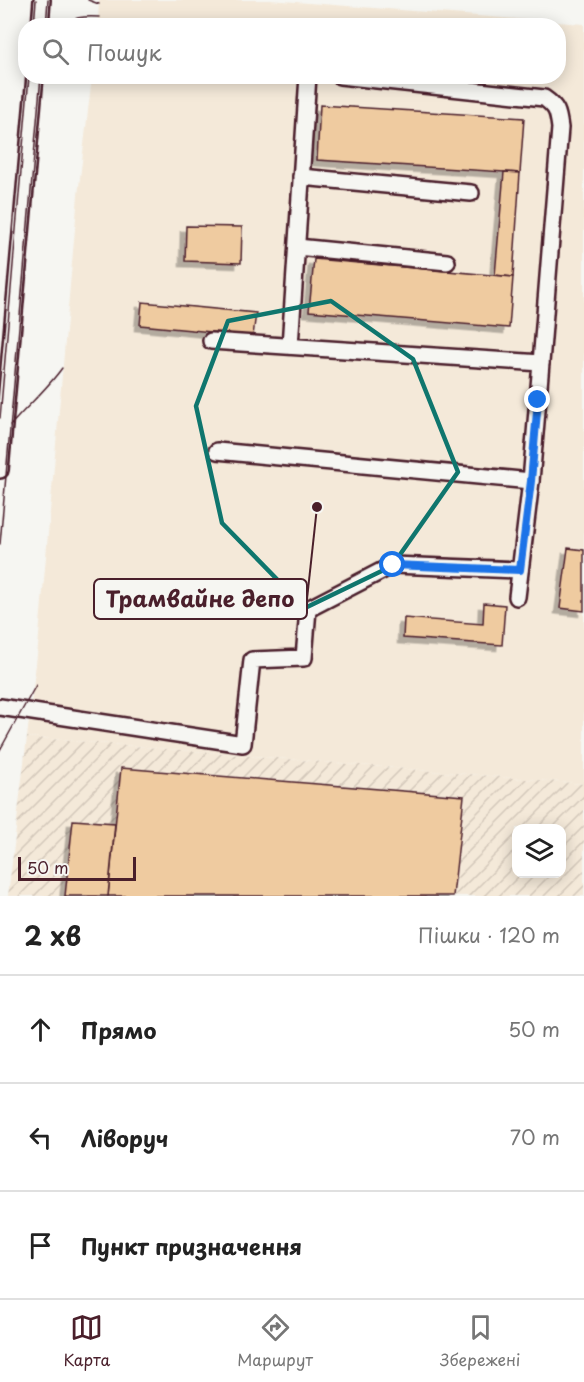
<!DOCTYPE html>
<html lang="uk">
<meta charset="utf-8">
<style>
body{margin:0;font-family:"Playpen Sans",sans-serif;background:#f6f6f6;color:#222}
.controls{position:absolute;right:18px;bottom:18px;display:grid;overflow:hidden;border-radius:12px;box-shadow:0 3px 15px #0003}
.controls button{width:54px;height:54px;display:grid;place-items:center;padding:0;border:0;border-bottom:2px solid #e0e0e0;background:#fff;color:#222;font:30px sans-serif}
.scale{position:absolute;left:18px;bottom:15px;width:118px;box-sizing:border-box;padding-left:6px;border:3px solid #4a1f2b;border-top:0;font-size:16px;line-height:21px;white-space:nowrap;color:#4a1f2b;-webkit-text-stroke:4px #f6f6f2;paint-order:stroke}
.stop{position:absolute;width:18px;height:18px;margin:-14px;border:4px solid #1a73e8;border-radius:50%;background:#fff}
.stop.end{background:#1a73e8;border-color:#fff;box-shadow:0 2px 6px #0008}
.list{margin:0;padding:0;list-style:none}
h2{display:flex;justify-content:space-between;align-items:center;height:78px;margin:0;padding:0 24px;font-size:26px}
h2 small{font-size:20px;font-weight:400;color:#767676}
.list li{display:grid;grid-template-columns:39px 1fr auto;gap:18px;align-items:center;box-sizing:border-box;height:108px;padding:0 24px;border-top:2px solid #e0e0e0}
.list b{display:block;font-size:22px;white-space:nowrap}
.list em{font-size:20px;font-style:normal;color:#767676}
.icon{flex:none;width:33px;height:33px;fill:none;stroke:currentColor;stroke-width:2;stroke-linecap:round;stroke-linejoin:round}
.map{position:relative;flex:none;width:584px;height:896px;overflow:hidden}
.search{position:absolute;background:#fff;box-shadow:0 3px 15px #0003;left:18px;right:18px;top:18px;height:66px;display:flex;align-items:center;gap:15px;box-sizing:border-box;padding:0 21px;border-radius:24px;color:#767676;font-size:22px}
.sheet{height:402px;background:#fff}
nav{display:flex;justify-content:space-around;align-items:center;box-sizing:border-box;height:84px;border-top:2px solid #e0e0e0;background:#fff;font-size:16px;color:#767676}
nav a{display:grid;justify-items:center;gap:3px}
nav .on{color:#4a1f2b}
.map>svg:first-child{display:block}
.built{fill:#f4e9d9}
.industrial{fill:url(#industrial-furrows);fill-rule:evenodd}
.building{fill:#efcba0;stroke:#4a1f2b;stroke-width:1.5;filter:url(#shadow)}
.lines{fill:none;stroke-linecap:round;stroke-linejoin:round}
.minor-casing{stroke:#4a1f2b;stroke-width:20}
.minor{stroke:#f6f6f2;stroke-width:15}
.tram{stroke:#4a1f2b;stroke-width:1.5}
.route{stroke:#1a73e8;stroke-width:8}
.marked{fill:none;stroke:#0f766e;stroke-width:4.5;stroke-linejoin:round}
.leader{fill:none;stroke:#4a1f2b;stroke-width:2}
.callout-dot{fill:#4a1f2b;stroke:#f6f6f2;stroke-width:2}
.callout{fill:#f6f6f2;stroke:#4a1f2b;stroke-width:2}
.callout-label{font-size:22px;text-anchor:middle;font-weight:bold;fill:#4a1f2b}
</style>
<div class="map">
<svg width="584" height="896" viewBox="0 0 584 896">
<defs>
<pattern id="industrial-furrows" width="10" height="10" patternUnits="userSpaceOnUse" patternTransform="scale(1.5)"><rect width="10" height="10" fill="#f4e9d9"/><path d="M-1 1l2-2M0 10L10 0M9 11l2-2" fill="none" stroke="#d3c7ba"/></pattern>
<filter id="shadow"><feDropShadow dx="-5.5" dy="5.5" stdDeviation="0" flood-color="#0004"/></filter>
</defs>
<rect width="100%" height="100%" fill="#f6f6f2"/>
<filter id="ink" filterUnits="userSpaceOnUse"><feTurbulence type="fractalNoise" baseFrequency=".0167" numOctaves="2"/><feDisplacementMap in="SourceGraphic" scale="12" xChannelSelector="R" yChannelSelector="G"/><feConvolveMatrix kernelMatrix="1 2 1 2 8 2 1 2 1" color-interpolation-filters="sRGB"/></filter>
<g filter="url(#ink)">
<polygon class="built" points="99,0 270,0 584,24 584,784 27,737 38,647 78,195 92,77 558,76 558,26 98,25"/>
<path class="industrial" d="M 27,737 L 584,784 L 584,896 L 8,896 ZM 516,828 L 562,828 L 562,874 L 516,874 Z"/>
<g class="building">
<polygon points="320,105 524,118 520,173 317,160"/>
<polygon points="504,172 520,173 513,277 495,275"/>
<polygon points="186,226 242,227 241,263 185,261"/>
<polygon points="314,259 513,277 509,328 309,311"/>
<polygon points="142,302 256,313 253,336 140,325"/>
<polygon points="568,548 584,550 584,611 560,608"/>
<polygon points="484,603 505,605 502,645 403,638 404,618 483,624"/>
<polygon points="121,768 464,796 453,896 108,896"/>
<polygon points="73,820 115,823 108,896 65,896"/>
</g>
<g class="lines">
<g class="minor-casing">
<g id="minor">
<polyline points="40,26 42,0"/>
<path d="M 340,76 L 544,98 C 557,107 558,112 560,128 L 541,363"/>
<polyline points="301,177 471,193"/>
<polyline points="297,247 447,262"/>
<polyline points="211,341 541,363 531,481 517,597"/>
<polyline points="290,346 308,76"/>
<polyline points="217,451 531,481"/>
<polyline points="0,470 35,76"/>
<polyline points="0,707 243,744 252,660 304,658 308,609 393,565 520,570"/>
</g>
</g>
<use href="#minor" class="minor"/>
<g class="tram">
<polyline points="88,0 99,4"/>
<polyline points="34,26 36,0"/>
<polyline points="46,26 48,0"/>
<path d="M 60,26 C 73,17 84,16 99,17"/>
<polyline points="0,418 29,76"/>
<path d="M 10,426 C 27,406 47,389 62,368"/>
<polyline points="0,544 41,76"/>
<polyline points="0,750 36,685"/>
</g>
</g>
</g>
<g class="lines" filter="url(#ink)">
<polyline class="route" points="393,565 520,570 531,481 538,400"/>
</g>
<path class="marked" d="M 331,301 L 413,359 L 458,472 L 392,566 L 305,608 L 222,523 L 196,406 L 228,321 Z"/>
<path class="leader" d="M317 507L307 599"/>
<circle class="callout-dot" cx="317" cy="507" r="6"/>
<rect class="callout" x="94" y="579" width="213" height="40" rx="6"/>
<g class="callout-label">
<text x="200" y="607">Трамвайне депо</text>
</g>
</svg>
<div class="controls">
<button><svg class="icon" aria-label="layers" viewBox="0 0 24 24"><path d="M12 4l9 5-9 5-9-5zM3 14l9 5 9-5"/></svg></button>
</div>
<div class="scale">50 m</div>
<div class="stop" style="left:393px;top:565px"></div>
<div class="stop end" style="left:538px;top:400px"></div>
<div class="search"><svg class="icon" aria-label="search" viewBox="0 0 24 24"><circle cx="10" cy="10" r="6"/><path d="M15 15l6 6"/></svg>Пошук</div>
</div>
<section class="sheet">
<h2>2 хв<small>Пішки · 120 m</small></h2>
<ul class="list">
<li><svg class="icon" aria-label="ahead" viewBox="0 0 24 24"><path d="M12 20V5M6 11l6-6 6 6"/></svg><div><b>Прямо</b></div><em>50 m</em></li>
<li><svg class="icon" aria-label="left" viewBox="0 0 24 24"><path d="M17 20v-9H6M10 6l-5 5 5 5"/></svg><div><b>Ліворуч</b></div><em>70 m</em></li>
<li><svg class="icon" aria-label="arrive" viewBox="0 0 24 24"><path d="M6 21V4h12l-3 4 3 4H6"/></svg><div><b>Пункт призначення</b></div></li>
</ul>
</section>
<nav>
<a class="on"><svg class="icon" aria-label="map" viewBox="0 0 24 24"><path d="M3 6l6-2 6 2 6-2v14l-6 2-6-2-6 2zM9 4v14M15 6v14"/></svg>Карта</a>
<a><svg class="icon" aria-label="directions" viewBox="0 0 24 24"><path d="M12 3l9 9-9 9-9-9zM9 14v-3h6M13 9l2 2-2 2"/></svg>Маршрут</a>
<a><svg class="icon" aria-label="saved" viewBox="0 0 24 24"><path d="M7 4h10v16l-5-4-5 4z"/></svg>Збережені</a>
</nav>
